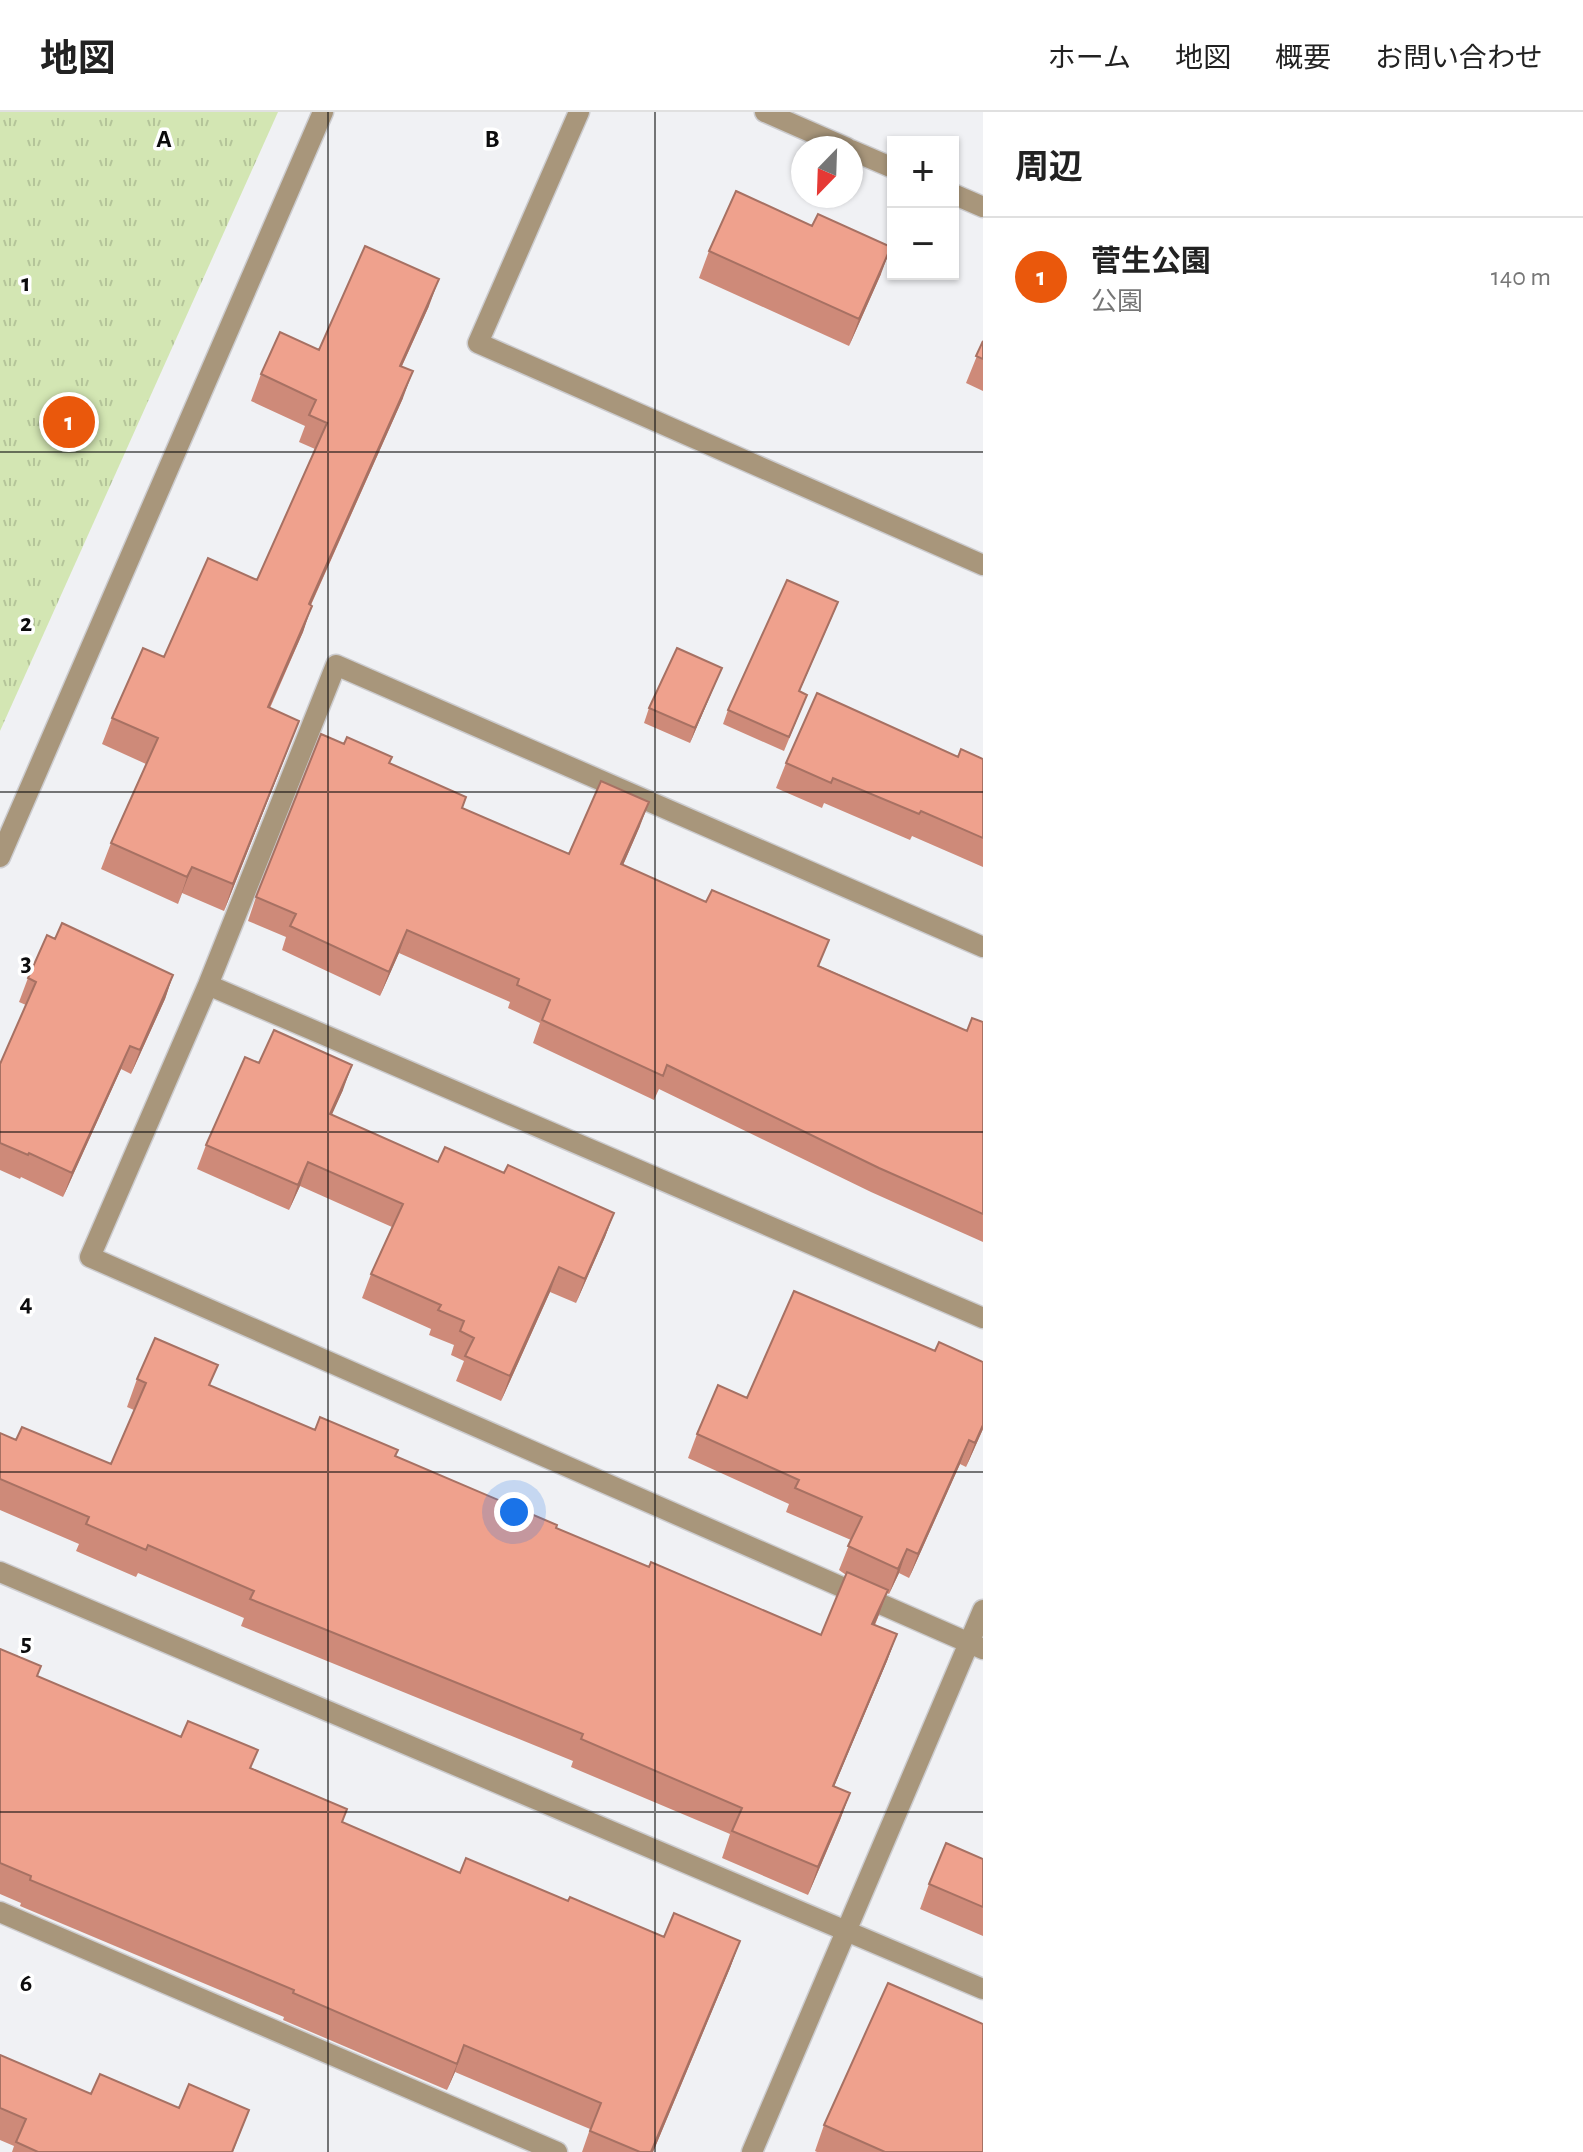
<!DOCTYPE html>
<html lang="ja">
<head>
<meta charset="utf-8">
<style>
  :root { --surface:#fff; --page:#f6f6f6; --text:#222; --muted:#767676; --line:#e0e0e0; --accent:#ea580c }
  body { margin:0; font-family:"Alegreya Sans","Noto Sans JP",sans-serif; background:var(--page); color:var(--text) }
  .controls { position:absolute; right:24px; top:24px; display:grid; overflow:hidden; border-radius:0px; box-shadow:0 2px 6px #0004 }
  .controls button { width:72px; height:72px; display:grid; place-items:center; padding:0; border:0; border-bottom:2px solid var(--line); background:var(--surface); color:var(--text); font:40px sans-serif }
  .compass { position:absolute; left:791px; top:24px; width:72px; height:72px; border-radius:50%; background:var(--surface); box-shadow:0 2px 6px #0004; rotate:203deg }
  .you { position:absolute; left:514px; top:1400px; width:28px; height:28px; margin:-20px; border:6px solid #fff; border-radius:50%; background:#1a73e8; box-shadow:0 0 0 12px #1a73e833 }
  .badge { display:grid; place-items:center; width:52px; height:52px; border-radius:50%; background:var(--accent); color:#fff; font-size:26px; font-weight:700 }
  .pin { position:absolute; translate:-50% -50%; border:4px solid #fff; box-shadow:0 2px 8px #0006 }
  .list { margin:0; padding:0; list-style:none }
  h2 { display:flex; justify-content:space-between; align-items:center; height:104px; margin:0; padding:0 32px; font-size:34px }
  h2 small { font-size:26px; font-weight:400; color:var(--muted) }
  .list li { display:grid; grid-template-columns:52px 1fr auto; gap:24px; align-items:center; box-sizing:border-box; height:120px; padding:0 32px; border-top:2px solid var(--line) }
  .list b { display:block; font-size:30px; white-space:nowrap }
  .list p { margin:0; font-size:26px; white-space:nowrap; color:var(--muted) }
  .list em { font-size:26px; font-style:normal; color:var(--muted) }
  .map { position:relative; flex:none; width:983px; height:2040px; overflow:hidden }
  header { display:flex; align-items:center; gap:48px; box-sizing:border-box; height:112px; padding:0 40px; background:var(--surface); border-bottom:2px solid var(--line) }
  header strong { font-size:38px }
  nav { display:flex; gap:44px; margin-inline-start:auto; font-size:28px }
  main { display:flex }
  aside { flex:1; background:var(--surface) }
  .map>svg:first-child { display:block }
  .park { fill:url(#park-tufts) }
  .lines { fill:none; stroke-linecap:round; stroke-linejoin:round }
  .minor-casing { stroke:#cccccf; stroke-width:23 }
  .minor { stroke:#a8967b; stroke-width:20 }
  .wall { fill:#ce8a79 }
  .shaded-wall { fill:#a77163 }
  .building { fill:#efa18d; stroke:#a77163; stroke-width:2 }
  .grid { fill:none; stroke:#0c0c0d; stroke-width:2; stroke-opacity:0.55 }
  .grid-label { font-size:26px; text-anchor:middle; font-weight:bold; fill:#0c0c0d; stroke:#fff; stroke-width:7; stroke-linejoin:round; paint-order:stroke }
</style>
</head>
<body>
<header>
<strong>地図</strong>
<nav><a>ホーム</a><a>地図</a><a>概要</a><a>お問い合わせ</a></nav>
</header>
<main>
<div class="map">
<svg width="983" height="2040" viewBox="0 0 983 2040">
  <defs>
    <pattern id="park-tufts" width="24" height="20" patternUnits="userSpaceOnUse" patternTransform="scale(2)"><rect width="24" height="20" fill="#d3e6b3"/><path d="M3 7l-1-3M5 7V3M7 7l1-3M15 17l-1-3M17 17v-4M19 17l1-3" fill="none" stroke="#b4c499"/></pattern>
  </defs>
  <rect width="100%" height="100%" fill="#f0f1f4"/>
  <path class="park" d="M0 0H278L0 619Z"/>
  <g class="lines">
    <g class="minor-casing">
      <path id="minor" d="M579 0 478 231 983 453
        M765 0 847 36
        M851 38 893 56
        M953 82 983 95
        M0 745 323 0
        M983 835 336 553 208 873 90 1145 983 1537
        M208 873 983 1206
        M0 1460 983 1877
        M0 1800 557 2040
        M752 2040 983 1498"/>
    </g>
    <use href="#minor" class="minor"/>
  </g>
  <path class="wall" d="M812 114 881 162 849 234 699 166 709 139Z
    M429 194 402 254 403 286 311 493 303 520 270 596 289 635 224 799 182 781 178 792 101 757 111 731 146 652 102 632 112 606 164 545 257 468 315 337 299 330 305 314 251 289 261 262 319 238Z
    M983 229V279L966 271Z
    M838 490 799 580 801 598 784 639 723 612 728 598Z
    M722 556 690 631 644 611 649 596Z
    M344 632 390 651 466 685 462 696 569 742 640 714 623 753 820 854 967 919 983 910V1130L871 1080 659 977 654 988 533 931 540 911 508 896 510 890 399 841 380 884 282 838 286 825 248 809 256 785Z
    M958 645 983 647V755L912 724 910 728 824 691 822 696 776 676 786 651Z
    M55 827 173 863 165 887 131 962 121 957 63 1085 21 1065 20 1067 0 1058V952L26 893 19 890 28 866Z
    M259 951 343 978 331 1003 438 1050 504 1061 614 1101 605 1125 576 1191 550 1180 501 1289 456 1269 464 1249 451 1243 454 1233 429 1223 431 1217 362 1186 371 1162 392 1115 300 1074 289 1098 197 1057 206 1033Z
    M137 1267 210 1273 315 1318 396 1345 556 1416 649 1455 821 1523 846 1463 839 1458 851 1428 786 1400 789 1392 688 1346 697 1322 747 1286 983 1317 966 1355 960 1352 909 1466 899 1461 889 1482 887 1481 875 1513 897 1522 887 1549 834 1674 850 1681 840 1708 808 1783 722 1746 730 1722 571 1655 573 1649 241 1514 244 1506 138 1461 136 1465 76 1439 79 1432 0 1398V1321L16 1328 111 1352 134 1298 127 1295Z
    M0 1537 37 1564 347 1697 342 1711 460 1761 568 1789 664 1825 740 1829 730 1856 653 2040H582L590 2017 455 1960 447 1978 283 1908 284 1905 20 1794 21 1791 0 1782Z
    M983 1747V1824L920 1797 929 1772Z
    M0 1943 91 1982 179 1996 249 1998 233 2040H12L14 2034 0 2028Z
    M824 2013 983 2040H817L815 2039Z"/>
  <path class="shaded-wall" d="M891 135 881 162 849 234 859 207Z
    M439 167 429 194 390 280 400 254Z
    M413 259 403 286 299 519 309 492Z
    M838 490 832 505 793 594 799 579Z
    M312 494 303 520 258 621 268 595Z
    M722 556 716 570 690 631 695 616Z
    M299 609 289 635 224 799 233 772Z
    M649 690 640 714 613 776 621 752Z
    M192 755 182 781 178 792 187 765Z
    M407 818 399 841 380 884 389 860Z
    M173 863 165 887 131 962 140 938Z
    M130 934 121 957 63 1085 72 1061Z
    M352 953 343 978 321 1027 330 1002Z
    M308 1050 300 1074 289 1098 298 1073Z
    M614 1101 605 1125 576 1191 585 1167Z
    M559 1155 550 1180 501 1289 510 1264Z
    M983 1313V1317L966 1355 975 1331Z
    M969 1328 960 1352 909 1466 918 1442Z
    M907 1437 899 1461 889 1482 898 1457Z
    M888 1478 878 1505 862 1539 872 1512Z
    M897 1522 887 1549 823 1701 833 1674Z
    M850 1681 840 1708 808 1783 818 1755Z
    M740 1829 730 1856 653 2040H651Z
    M464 1933 455 1960 447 1978 457 1952Z"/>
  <path class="building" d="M736 79 812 114 818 102 891 135 859 207 709 139Z
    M365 134 439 167 400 254 413 259 309 492 312 494 268 595 299 609 233 772 192 755 187 765 111 731 158 626 112 606 143 536 164 545 208 446 257 468 327 311 309 303 316 288 261 262 280 220 319 238Z
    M983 229V247L976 244Z
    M787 468 838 490 799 579 807 583 789 625 728 598Z
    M677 536 722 556 695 616 649 596Z
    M817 581 958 645 961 637 983 647V726L921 699 919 702 833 666 831 671 786 651Z
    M321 622 344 632 347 625 392 645 389 651 466 685 462 696 569 742 601 669 649 690 621 752 706 790 712 778 829 828 818 854 967 919 972 906 983 910V1102L879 1056 667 953 663 964 542 908 550 888 517 873 519 867 407 818 389 860 290 814 296 802 256 785Z
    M62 811 173 863 140 938 130 934 72 1061 29 1041 28 1043 0 1031V952L36 870 28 866 47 823 55 827Z
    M274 918 352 953 330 1002 438 1050 445 1035 504 1061 508 1053 614 1101 585 1167 559 1155 510 1264 465 1244 474 1226 460 1219 464 1209 438 1198 441 1193 371 1162 403 1092 308 1050 298 1073 206 1033 245 945 259 951Z
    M794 1179 935 1239 939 1230 983 1250V1313L975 1331 969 1328 918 1442 907 1437 898 1457 848 1434 862 1405 795 1376 799 1368 697 1322 718 1273 747 1286Z
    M155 1226 218 1253 209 1273 315 1318 320 1305 398 1338 395 1344 557 1413 556 1416 649 1455 651 1450 821 1523 847 1460 888 1478 872 1512 897 1522 833 1674 850 1681 818 1755 732 1719 742 1696 581 1627 583 1622 250 1487 254 1479 148 1433 146 1438 86 1412 89 1405 0 1367V1321L16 1328 22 1315 111 1352 146 1271 137 1267Z
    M0 1537 41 1554 37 1564 181 1625 188 1609 258 1638 250 1656 347 1697 342 1710 460 1761 466 1746 568 1789 570 1785 664 1825 674 1801 740 1829 651 2040H640L590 2019 601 1991 464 1933 457 1952 293 1881 294 1878 30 1768 31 1764 0 1751Z
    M946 1731 983 1747V1795L929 1772Z
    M888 1871 983 1912V2040H885L824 2013Z
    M0 1943 91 1982 100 1962 179 1996 189 1972 249 1998 232 2040H38L16 2030 26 2007 0 1996Z"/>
  <path class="grid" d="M328 0V2040M655 0V2040M0 340H983M0 680H983M0 1020H983M0 1360H983M0 1700H983"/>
  <g class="grid-label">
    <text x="164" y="35">A</text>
    <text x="492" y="35">B</text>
    <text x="26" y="179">1</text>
    <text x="26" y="519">2</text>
    <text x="26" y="859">3</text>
    <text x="26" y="1199">4</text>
    <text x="26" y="1539">5</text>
    <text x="26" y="1879">6</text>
  </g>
</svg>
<div class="controls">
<button>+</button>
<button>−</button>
</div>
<svg class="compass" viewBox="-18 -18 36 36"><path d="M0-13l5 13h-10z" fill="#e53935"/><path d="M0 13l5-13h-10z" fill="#767676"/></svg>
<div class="you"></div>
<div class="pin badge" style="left:69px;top:310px">1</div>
</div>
<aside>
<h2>周辺<small></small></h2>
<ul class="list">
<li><span class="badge">1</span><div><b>菅生公園</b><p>公園</p></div><em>140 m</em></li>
</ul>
</aside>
</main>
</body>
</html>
